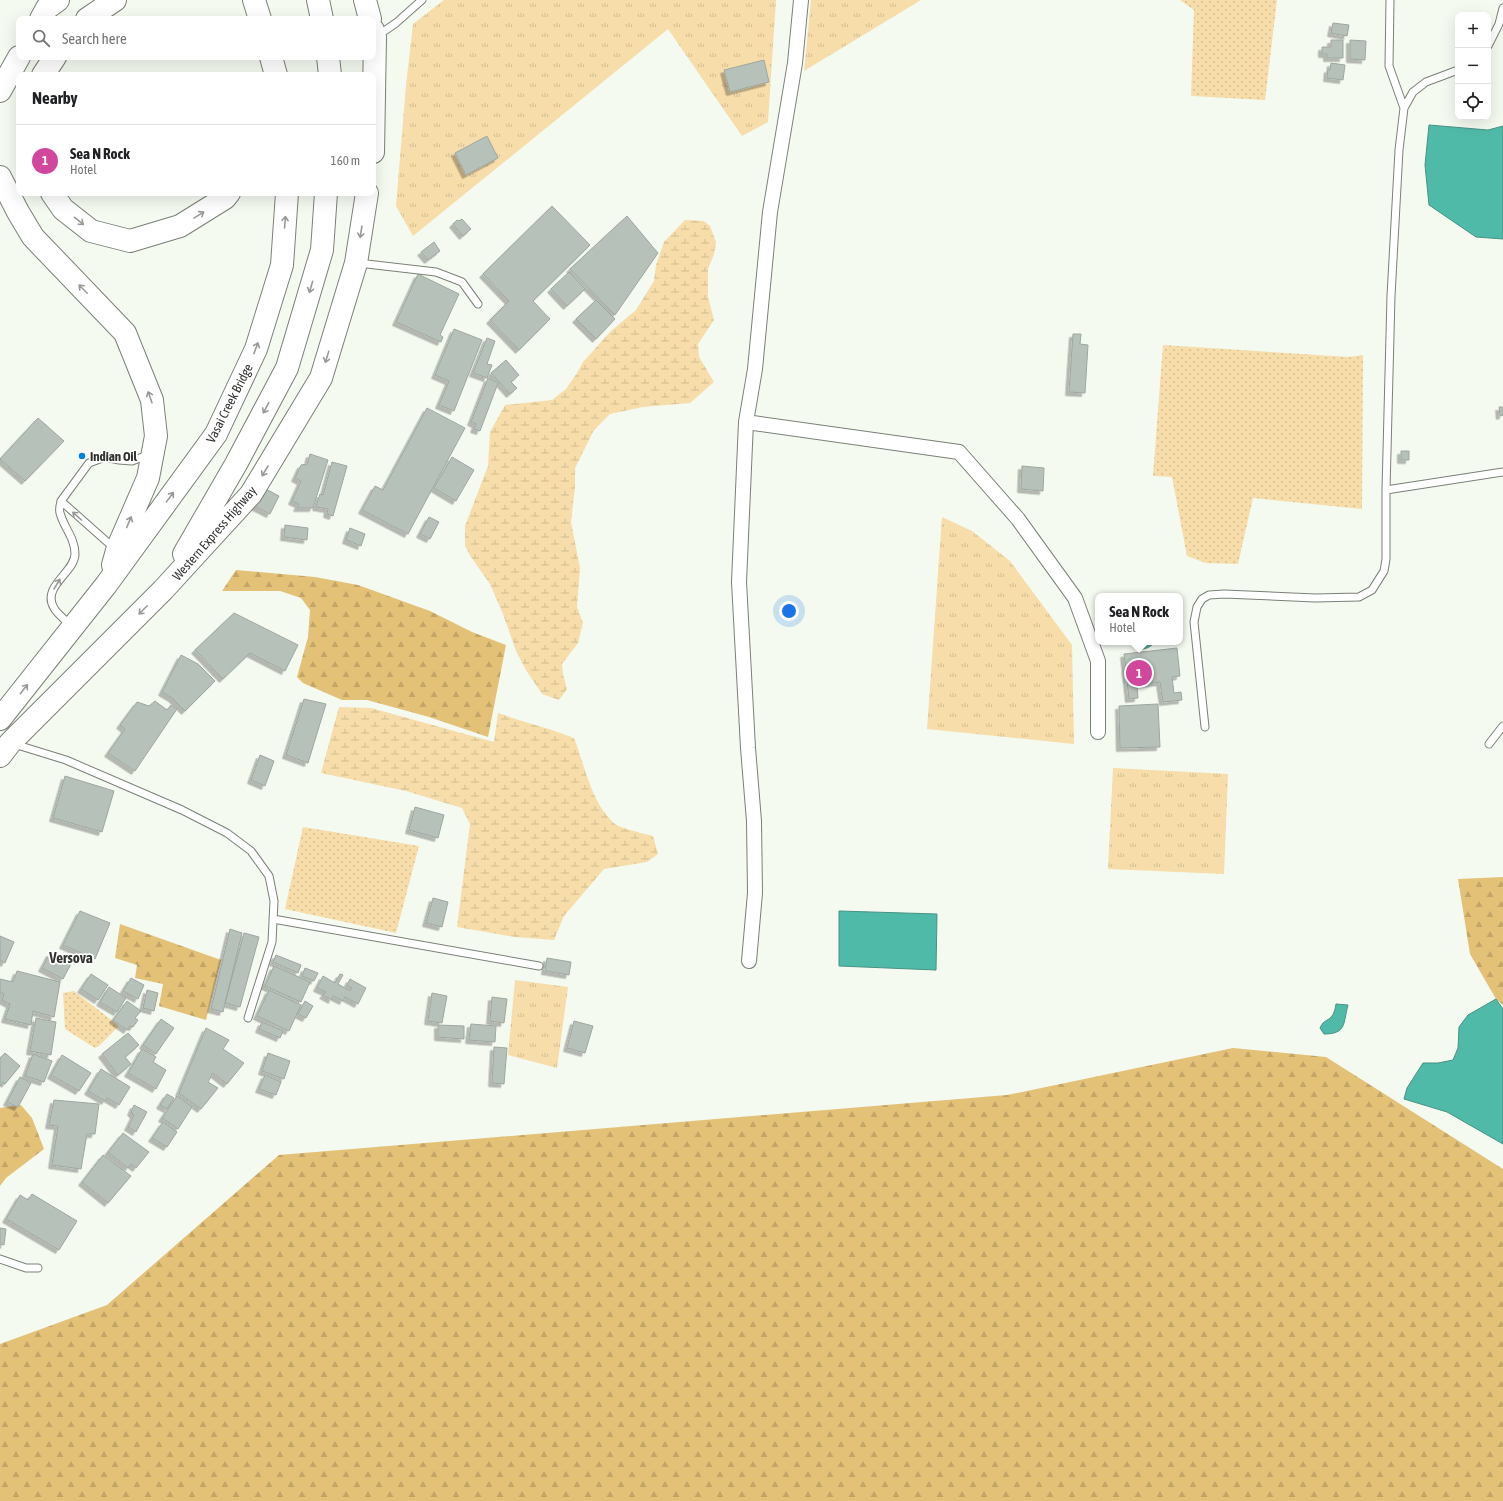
<!DOCTYPE html>
<html lang="en">
<head>
<meta charset="utf-8">
<style>
  :root { --surface:#fff; --page:#f6f6f6; --text:#202124; --muted:#757577; --line:#e0e0e0; --accent:#d93025 }
  body { margin:0; font-family:"Asap Condensed",sans-serif; background:var(--page); color:var(--text) }
  .controls { position:absolute; right:12px; top:12px; display:grid; overflow:hidden; border-radius:8px; box-shadow:0 4px 16px #0002 }
  .controls button { width:36px; height:36px; display:grid; place-items:center; padding:0; border:0; border-bottom:1px solid var(--line); background:var(--surface); color:var(--text); font:20px sans-serif }
  .you { position:absolute; left:789px; top:611px; width:14px; height:14px; margin:-10px; border:3px solid #fff; border-radius:50%; background:#1a73e8; box-shadow:0 0 0 6px #1a73e833 }
  .badge { display:grid; place-items:center; width:26px; height:26px; border-radius:50%; background:var(--accent); color:#fff; font-size:13px; font-weight:700 }
  .pin { position:absolute; translate:-50% -50%; border:2px solid #fff; box-shadow:0 1px 4px #0006 }
  .popup { position:absolute; left:1095px; top:593px; width:88px; height:52px; box-sizing:border-box; display:grid; place-content:center; border-radius:8px; background:var(--surface); filter:drop-shadow(0 1px 3px #0005); font-size:13px; white-space:nowrap; color:var(--muted) }
  .popup b { font-size:15px; color:var(--text) }
  .popup::after { content:''; position:absolute; left:50%; top:100%; margin-left:-8px; border:8px solid transparent; border-top-color:var(--surface) }
  .list { margin:0; padding:0; list-style:none }
  h2 { display:flex; justify-content:space-between; align-items:center; height:52px; margin:0; padding:0 16px; font-size:17px }
  h2 small { font-size:13px; font-weight:400; color:var(--muted) }
  .list li { display:grid; grid-template-columns:26px 1fr auto; gap:12px; align-items:center; box-sizing:border-box; height:72px; padding:0 16px; border-top:1px solid var(--line) }
  .list b { display:block; font-size:15px; white-space:nowrap }
  .list p { margin:0; font-size:13px; white-space:nowrap; color:var(--muted) }
  .list em { font-size:13px; font-style:normal; color:var(--muted) }
  .icon { flex:none; width:22px; height:22px; fill:none; stroke:currentColor; stroke-width:2; stroke-linecap:round; stroke-linejoin:round }
  .map { position:relative; flex:none; width:1503px; height:1501px; overflow:hidden }
  .search { position:absolute; background:var(--surface); box-shadow:0 4px 16px #0002; left:16px; top:16px; width:360px; height:44px; display:flex; align-items:center; gap:10px; box-sizing:border-box; padding:0 14px; border-radius:8px; color:var(--muted); font-size:15px }
  .panel { position:absolute; background:var(--surface); box-shadow:0 4px 16px #0002; left:16px; top:72px; width:360px; height:124px; border-radius:8px }
  .map>svg:first-child { display:block }
  .grass { fill:url(#grass-dots) }
  .forest { fill:url(#forest-firs) }
  .wetland { fill:url(#wetland-marsh) }
  .park { fill:url(#park-tufts) }
  .water { fill:#50baa8; stroke:#479284 }
  .building { fill:#b6c1ba; stroke:#9da7a0; filter:url(#shadow) }
  .lines { fill:none; stroke-linecap:round; stroke-linejoin:round }
  .lane-casing { stroke:#7a8077; stroke-width:9 }
  .street-casing { stroke:#7a8077; stroke-width:16 }
  .highway-casing { stroke:#7a8077; stroke-width:24 }
  .lane { stroke:#fff; stroke-width:7 }
  .street { stroke:#fff; stroke-width:14 }
  .highway { stroke:#fff; stroke-width:22 }
  .oneway { stroke:#989a98 }
  .poi-dot { fill:#0081e6; stroke:#fff; stroke-width:1.5 }
  .labels { text-anchor:middle; stroke-width:3.5; stroke-linejoin:round; paint-order:stroke }
  .street-label { font-size:13px; fill:#323430; stroke:#fff }
  .poi-label { font-size:13px; font-weight:bold; fill:#323430; stroke:#fff; text-anchor:start }
  .quarter-label { font-size:15px; font-weight:bold; fill:#323430; stroke:#fff }
</style>
</head>
<body>
<div class="map">
<svg width="1503" height="1501" viewBox="0 0 1503 1501">
  <defs>
    <pattern id="grass-dots" width="8" height="8" patternUnits="userSpaceOnUse"><rect width="8" height="8" fill="#f6dda9"/><path d="M2 2h.1M6 6h.1" fill="none" stroke="#d3be92" stroke-width="1.8" stroke-linecap="round"/></pattern>
    <pattern id="forest-firs" width="22" height="20" patternUnits="userSpaceOnUse"><rect width="22" height="20" fill="#e3c177"/><path d="M5 1l3.5 6h-7zM16 11l3.5 6h-7z" fill="#c3a667"/></pattern>
    <pattern id="wetland-marsh" width="20" height="14" patternUnits="userSpaceOnUse"><rect width="20" height="14" fill="#f6dda9"/><path d="M1 5h8M5 5V1M11 12h8M15 12V8" fill="none" stroke="#d3be92"/></pattern>
    <pattern id="park-tufts" width="24" height="20" patternUnits="userSpaceOnUse"><rect width="24" height="20" fill="#f6dda9"/><path d="M3 7l-1-3M5 7V3M7 7l1-3M15 17l-1-3M17 17v-4M19 17l1-3" fill="none" stroke="#d3be92"/></pattern>
    <filter id="shadow"><feDropShadow dx="-3.5" dy="3.5" stdDeviation="0" flood-color="#0004"/></filter>
  </defs>
  <rect width="100%" height="100%" fill="#f4faf0"/>
  <path class="grass" d="M1180 0H1277L1265 100 1191 96 1194 10Z
    M1163 345 1349 357 1363 355 1362 509 1253 498 1238 564 1206 563 1187 556 1172 477 1153 476Z
    M303 827 419 846 396 933 285 909Z
    M74 991 119 1026 99 1046 95 1048 65 1029 63 993Z"/>
  <path class="forest" d="M236 570 315 577 358 585 430 611 472 632 506 645 488 737 429 717 367 700H342L303 683 297 677 308 637 310 610 301 598 280 591H222Z
    M1503 877V1005L1496 999 1470 954 1458 879Z
    M120 924 221 960 206 1020 159 1006 163 984 135 978 137 965 115 958Z
    M1233 1048 1326 1057 1503 1169V1501H0V1344L107 1305 279 1155 1007 1095Z
    M21 1105 32 1118 44 1149 6 1178 0 1186V1108Z"/>
  <path class="wetland" d="M685 220 704 221 710 226 716 242 714 254 708 269V297L714 320 698 344 699 357 714 382 690 403 643 407 610 414 594 430 575 468V487L571 522 580 568 577 607 583 623 578 643 562 664 563 674 567 689 559 700 542 694 526 670 516 651 503 614 490 584 471 557 465 546V526L488 466 490 432 505 405 552 400 566 389 577 373 583 362 611 331 636 310 654 281 656 265 664 242Z
    M339 707 371 708 494 742 498 713C523 722 549 728 574 738 585 766 591 803 615 824 620 828 645 834 653 836L658 854 647 862 604 869 564 916 554 940 515 937 457 927 470 824 462 808 406 791 321 773Z"/>
  <path class="park" d="M444 0H776L768 122 742 136 668 29 413 236 396 206 406 85 413 24Z
    M811 0H921L804 71Z
    M942 517 972 531 1010 561 1072 645 1074 744 927 729Z
    M1113 768 1228 774 1224 874 1108 869Z
    M515 980 568 987 557 1068 508 1055Z"/>
  <path class="water" d="M1429 125 1488 130 1503 126V239L1476 237 1429 205 1425 165Z
    M1130 642H1155C1148 650 1136 653 1130 642Z
    M839 911 937 914 936 970 839 966Z
    M1496 999 1503 1009V1144L1447 1112 1404 1099 1407 1088 1423 1063H1438L1453 1060 1458 1048 1459 1027 1468 1015Z
    M1336 1004 1348 1005C1343 1023 1347 1034 1324 1034L1320 1028C1325 1016 1333 1024 1336 1004Z"/>
  <path class="building" d="M1333 23 1349 25 1347 36 1331 33Z
    M1331 40H1343V58H1327V54H1322V47H1331Z
    M1350 40 1366 41 1365 60 1350 59Z
    M764 60 769 82 730 92 724 70Z
    M1331 63 1345 65 1343 80 1327 78 1328 69 1330 70Z
    M487 136 498 158 466 175 455 153Z
    M552 206 590 245 533 301 550 319 519 350 490 320 509 301 483 274Z
    M627 216 658 253 615 315 570 269Z
    M462 219 471 229 463 236 453 224 457 220 459 221Z
    M434 242 440 251 428 260 421 252Z
    M569 272 585 289 567 306 551 289Z
    M418 274 459 294 440 335 443 337 441 342 396 322Z
    M596 300 615 319 596 339 576 319Z
    M454 329 482 340 454 411 439 405 449 381 435 375Z
    M1073 334H1081L1080 344 1088 345 1085 393 1069 392Z
    M487 338 495 341 487 364 492 365 487 378 473 373Z
    M506 360 519 375 511 382 517 388 510 394 491 373Z
    M488 378 498 383 480 431 474 429 476 424 471 422Z
    M1499 407H1503V415L1500 416Z
    M427 408 465 428 408 534 362 510 375 486 383 490Z
    M38 418 64 441 25 481 0 459Z
    M1401 451H1409V460H1401Z
    M310 454 328 460 313 508H297L299 504 292 501 301 481 295 478 301 465 307 464Z
    M452 457 474 470 456 501 434 488Z
    M332 462 347 466 333 516 327 514 328 509 316 507 320 494 323 495Z
    M1022 466 1044 468 1043 491 1021 489Z
    M264 488 279 496 270 514 254 506Z
    M429 517 439 522 430 539 420 534Z
    M285 525 308 528 307 540 284 537Z
    M350 528 365 534 361 546 346 540Z
    M234 613 298 645 285 671 250 653 223 679 195 650Z
    M1177 648 1180 676 1172 677 1174 693 1181 692 1182 700 1163 702 1160 682 1137 685 1138 698 1129 699 1124 654Z
    M181 655 198 664 215 681 185 711 172 698 162 692Z
    M304 699 326 704 308 763 286 755Z
    M155 701 167 710 171 705 177 709 135 771 108 753 125 729 120 725 137 702 149 706Z
    M1158 704 1160 747 1120 748 1119 706Z
    M260 755 274 761 265 786 251 780Z
    M65 776 114 791 102 832 53 818Z
    M415 807 444 815 438 838 409 830Z
    M433 898 448 902 442 927 426 923Z
    M80 911 110 923 95 959 63 945Z
    M230 929 242 933 223 1012 211 1009Z
    M244 933 259 937 240 1007 225 1003Z
    M0 936 14 942 5 963 0 960Z
    M50 953 71 964 63 979 42 968Z
    M276 955 301 965 298 973 273 962Z
    M547 958 571 962 569 975 545 971Z
    M274 966 310 982 301 1002 265 986Z
    M305 968 318 973 314 981 302 976Z
    M17 971 60 982 54 1017 33 1011 31 1025 5 1019 10 1004 2 1000 4 994 0 992V979L13 982Z
    M91 974 108 985 98 1000 81 989Z
    M340 974 343 975 338 984 350 991 352 988 347 985 350 979 366 988 358 1004 345 997 343 1001 333 996 332 1000 323 995 326 992 317 988 323 976 335 983Z
    M131 978 144 985 138 999 123 991Z
    M109 987 126 998 117 1012 100 1002Z
    M147 990 158 993 154 1011 143 1008Z
    M269 990 301 1005 289 1031 257 1016Z
    M432 993 447 996 442 1023 428 1021Z
    M492 997 507 999 504 1023 490 1021Z
    M127 1001 141 1011 135 1018 138 1020 133 1027 130 1026 127 1030 113 1020Z
    M305 1001 313 1006 306 1018 298 1014Z
    M36 1018 56 1022 51 1055 30 1051Z
    M161 1019 174 1028 156 1054 143 1045Z
    M574 1021 593 1026 585 1053 567 1048Z
    M262 1022 283 1031 280 1038 259 1029Z
    M471 1024 496 1026 495 1042 469 1040Z
    M438 1025 464 1026V1039L438 1037Z
    M206 1028 229 1040 223 1049 244 1063 227 1084 213 1073 208 1082 218 1088 201 1109 179 1093Z
    M128 1033 139 1045 125 1057 131 1064 118 1075 102 1054Z
    M494 1047 507 1048 504 1084 492 1083Z
    M142 1049 156 1057 153 1062 166 1070 156 1089 128 1073Z
    M5 1053 20 1066 5 1084 3 1082 0 1086V1058Z
    M268 1053 290 1061 284 1079 262 1071Z
    M33 1054 52 1061 44 1082 25 1076Z
    M62 1055 91 1073 79 1091 51 1075Z
    M101 1069 130 1087 119 1105 107 1098 105 1101 88 1091Z
    M265 1075 281 1082 276 1095 259 1089Z
    M20 1077 31 1083 18 1107 7 1102Z
    M167 1094 174 1098 167 1109 160 1105Z
    M177 1096 192 1107 178 1129 162 1118Z
    M54 1100 99 1104 95 1134H87L81 1169 52 1165 58 1126 49 1125Z
    M134 1105 147 1112 136 1132 128 1127 134 1115 131 1112Z
    M163 1122 177 1132 167 1147 152 1138Z
    M123 1133 149 1152 136 1168 131 1164 128 1168 108 1152Z
    M103 1155 131 1176 108 1203 82 1182Z
    M32 1194 77 1221 59 1250 6 1219 20 1195 28 1200Z
    M0 1228 6 1229 4 1245 0 1244Z"/>
  <g class="lines">
    <g class="lane-casing">
      <path id="lane" d="M1390 0 1389 66 1404 108
        M377 36 396 23 422 0
        M1488 46 1499 24 1503 8
        M358 263 436 272 462 282 478 304
        M1386 490 1503 472
        M61 501C60 505 59 510 60 513 64 528 75 538 75 554 75 572 41 587 54 608 57 614 66 620 71 626
        M114 548 61 501 89 463 105 457 119 460 132 461 148 455
        M1205 727 1194 622 1197 607 1202 599 1209 595 1224 594 1315 598 1359 597 1372 590 1384 571 1386 559V490L1391 296 1399 150 1404 108 1413 92 1426 82 1458 70
        M14 744 66 760 182 810 227 833 251 851 269 876 274 901 272 942 248 1018
        M1489 744 1503 726
        M273 919 539 966
        M0 1259 26 1268H38"/>
    </g>
    <g class="street-casing">
      <path id="street" d="M746 422 959 452 1018 519 1075 598 1098 661V732
        M749 961 755 893 754 821 748 748 739 582 746 422 755 369 770 212 795 63 801 0"/>
    </g>
    <g class="highway-casing">
      <path id="highway" d="M254 0 260 19
        M318 0 322 19
        M365 0 370 19
        M41 19 47 8 58 0
        M87 19 115 0
        M373 30 375 37 373 152
        M271 57 276 75
        M328 57 330 75
        M43 75 55 57
        M0 91 19 57
        M0 177 18 212 33 237 125 333 152 400 156 436 148 478 118 547 113 565
        M52 193 63 209 91 231 130 241 180 226 225 198 229 193
        M184 554 236 464 287 368 322 250 326 193
        M0 719 106 585 216 434 256 349 282 265 287 193
        M0 756 10 743 163 590 251 494 321 378 356 263 367 193"/>
    </g>
    <use href="#lane" class="lane"/>
    <use href="#street" class="street"/>
    <use href="#highway" class="highway"/>
  </g>
  <defs><path id="oneway-shaft" d="M-6 0H5M1.5-3L5.5 0L1.5 3" fill="none" stroke-width="1.6" stroke-linecap="round" stroke-linejoin="round"/></defs>
  <g class="oneway">
    <use href="#oneway-shaft" transform="translate(199 215) rotate(-32)"/>
    <use href="#oneway-shaft" transform="translate(79 221) rotate(39)"/>
    <use href="#oneway-shaft" transform="translate(285 222) rotate(-86)"/>
    <use href="#oneway-shaft" transform="translate(361 232) rotate(99)"/>
    <use href="#oneway-shaft" transform="translate(311 287) rotate(106)"/>
    <use href="#oneway-shaft" transform="translate(83 289) rotate(-135)"/>
    <use href="#oneway-shaft" transform="translate(256 348) rotate(-69)"/>
    <use href="#oneway-shaft" transform="translate(327 357) rotate(107)"/>
    <use href="#oneway-shaft" transform="translate(150 397) rotate(-109)"/>
    <use href="#oneway-shaft" transform="translate(266 408) rotate(118)"/>
    <use href="#oneway-shaft" transform="translate(265 471) rotate(121)"/>
    <use href="#oneway-shaft" transform="translate(170 497) rotate(-54)"/>
    <use href="#oneway-shaft" transform="translate(77 516) rotate(-138)"/>
    <use href="#oneway-shaft" transform="translate(129 522) rotate(-67)"/>
    <use href="#oneway-shaft" transform="translate(57 584) rotate(-59)"/>
    <use href="#oneway-shaft" transform="translate(143 610) rotate(135)"/>
    <use href="#oneway-shaft" transform="translate(24 689) rotate(-52)"/>
  </g>
  <circle class="poi-dot" cx="82" cy="456" r="4"/>
  <g class="labels">
    <g class="street-label">
      <text transform="translate(229 403) rotate(-63)" y="5">Vasai Creek Bridge</text>
      <text transform="translate(214 533) rotate(-49)" y="5">Western Express Highway</text>
    </g>
    <g class="poi-label">
      <text x="90" y="461">Indian Oil</text>
    </g>
    <g class="quarter-label">
      <text x="71" y="963">Versova</text>
    </g>
  </g>
</svg>
<div class="controls">
<button>+</button>
<button>−</button>
<button><svg class="icon" aria-label="locate" viewBox="0 0 24 24"><circle cx="12" cy="12" r="6"/><path d="M12 2v4M12 18v4M2 12h4M18 12h4"/></svg></button>
</div>
<div class="you"></div>
<div class="pin badge" style="left:1139px;top:673px;background:#d1479c">1</div>
<div class="popup"><b>Sea N Rock</b>Hotel</div>
<div class="search"><svg class="icon" aria-label="search" viewBox="0 0 24 24"><circle cx="10" cy="10" r="6"/><path d="M15 15l6 6"/></svg>Search here</div>
<section class="panel">
<h2>Nearby<small></small></h2>
<ul class="list">
<li><span class="badge" style="background:#d1479c">1</span><div><b>Sea N Rock</b><p>Hotel</p></div><em>160 m</em></li>
</ul>
</section>
</div>
</body>
</html>
